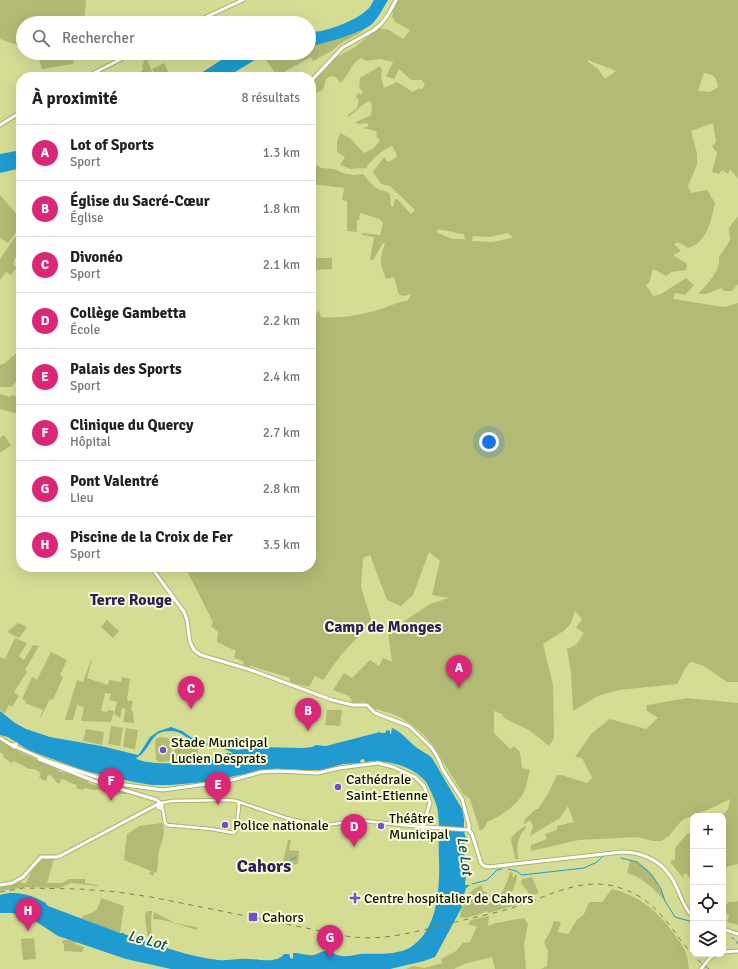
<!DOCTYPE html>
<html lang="fr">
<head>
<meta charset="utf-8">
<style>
  :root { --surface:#fff; --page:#f6f6f6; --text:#202124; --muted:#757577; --line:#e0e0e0; --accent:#db2777 }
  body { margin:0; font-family:Signika,sans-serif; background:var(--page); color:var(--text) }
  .controls { position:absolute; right:12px; bottom:12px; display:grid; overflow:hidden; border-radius:8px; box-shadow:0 4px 16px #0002 }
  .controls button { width:36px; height:36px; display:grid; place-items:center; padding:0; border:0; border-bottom:1px solid var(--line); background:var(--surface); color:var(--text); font:20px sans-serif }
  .you { position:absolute; left:489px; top:442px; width:14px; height:14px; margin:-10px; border:3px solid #fff; border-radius:50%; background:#1a73e8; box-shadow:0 0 0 6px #1a73e833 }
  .badge { display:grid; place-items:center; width:26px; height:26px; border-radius:50%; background:var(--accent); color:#fff; font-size:13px; font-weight:700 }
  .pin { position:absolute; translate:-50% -33px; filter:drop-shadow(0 1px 2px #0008) }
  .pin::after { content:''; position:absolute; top:21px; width:14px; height:12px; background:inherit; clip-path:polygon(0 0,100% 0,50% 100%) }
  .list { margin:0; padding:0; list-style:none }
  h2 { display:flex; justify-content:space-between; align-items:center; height:52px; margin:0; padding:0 16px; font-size:17px }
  h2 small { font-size:13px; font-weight:400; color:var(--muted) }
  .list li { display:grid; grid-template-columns:26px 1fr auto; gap:12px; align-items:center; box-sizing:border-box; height:56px; padding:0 16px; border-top:1px solid var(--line) }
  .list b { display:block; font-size:15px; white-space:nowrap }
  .list p { margin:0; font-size:13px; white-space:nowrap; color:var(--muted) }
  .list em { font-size:13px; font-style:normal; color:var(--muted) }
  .icon { flex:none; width:22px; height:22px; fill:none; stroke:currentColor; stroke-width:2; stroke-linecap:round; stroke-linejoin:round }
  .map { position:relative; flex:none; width:738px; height:969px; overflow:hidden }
  .search { position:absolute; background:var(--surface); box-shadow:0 4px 16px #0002; left:16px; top:16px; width:300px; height:44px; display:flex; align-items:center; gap:10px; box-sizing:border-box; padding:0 14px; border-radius:22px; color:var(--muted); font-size:15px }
  .panel { position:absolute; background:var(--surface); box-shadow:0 4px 16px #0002; left:16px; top:72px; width:300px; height:500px; border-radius:16px }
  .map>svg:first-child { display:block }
  .green { fill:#b3ba75; fill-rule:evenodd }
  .water { fill:#1f9bd1; fill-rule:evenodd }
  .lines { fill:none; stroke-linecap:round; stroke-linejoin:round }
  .stream { stroke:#1f9bd1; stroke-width:1 }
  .secondary-casing { stroke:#abb26c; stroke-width:4.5 }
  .primary-casing { stroke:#abb26c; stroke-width:5 }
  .secondary { stroke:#fff; stroke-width:2.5 }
  .primary { stroke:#fff; stroke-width:3 }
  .rail { stroke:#7c8152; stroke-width:1; stroke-dasharray:5 5; stroke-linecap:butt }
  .poi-dot { fill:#7550c9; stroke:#f6fbd7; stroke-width:1.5 }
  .labels { text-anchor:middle; stroke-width:4; stroke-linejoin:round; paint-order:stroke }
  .poi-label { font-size:14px; fill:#101100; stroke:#f6fbd7; text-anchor:start }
  .water-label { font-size:15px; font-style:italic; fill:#18475e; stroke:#f6fbd7 }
  .quarter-label { font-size:16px; font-weight:bold; fill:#2f1d57; stroke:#f6fbd7 }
  .district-label { font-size:18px; font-weight:bold; fill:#2f1d57; stroke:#f6fbd7 }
</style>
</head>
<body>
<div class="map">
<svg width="738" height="969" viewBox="0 0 738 969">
  <rect width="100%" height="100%" fill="#d5dd95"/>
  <path class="green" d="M0 0H86L84 23H23V47L0 39Z
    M397 0H738V179L730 169 728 174 722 170 719 174 712 172 717 153 712 146 716 142 713 123 691 131 697 153V165L688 186 691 193 707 190 715 203C711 220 708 242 688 248L678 242 674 244 681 251 673 255 687 264 686 270 672 272 666 276 653 269 649 283 646 285 653 296 661 294 686 278 694 285 685 295 675 293 673 299 724 307 738 303V682H727L704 666 691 662 686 667 677 684 619 690 598 696 573 711 571 673 567 649 576 645 584 633 576 628 582 619 575 611 571 623 565 630 543 644 553 685 554 738 549 746 529 730 504 718 502 714 494 711V733L510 749 514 746 520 752 522 768 530 770C528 777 527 785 524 792 516 807 501 816 487 822L485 827 480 831 470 799 463 794 433 745 421 732 402 718 390 713 372 708 369 704 365 702 353 703 349 696 333 690 344 673 352 678 370 660 379 666 383 658 392 662 388 632 430 604 449 598 432 595 440 561 429 552 413 595 401 606 387 600 370 555 363 558 361 587 372 622 341 655 323 680 315 676 309 687 290 682V678L252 666 249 667 244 666 243 661 234 658 236 651 217 642 218 632 211 626 213 622 187 571 182 567H311V311L315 314H317V312L319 311 321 317C340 319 359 315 378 310 388 307 397 302 407 301L410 297 411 294 404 296 399 295 394 277 386 279C380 263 379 260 385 244L383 243 373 260H370L374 237 362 235V233L380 235 383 223 380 219 360 213 359 220H357V232L347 231V201L342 200 344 188 311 184V161L321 168 334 169 343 173 353 175 363 174C367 179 372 186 378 189 382 191 386 190 390 194L391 206 393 207 395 199H397L411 214 415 210 390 186 381 184 373 172 384 157 388 162 397 157 396 153 392 146C386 147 368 162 367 168L351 169 340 165 345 157 337 152V141L340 133 350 138 364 153 374 148 380 140 376 136 377 133 376 131 363 128 369 126 367 123 360 124 354 123 371 115 372 106 370 101C362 103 356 112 348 117V115L357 108 359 100 356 97 358 93 360 94 363 93 359 87 360 78 380 66 382 70 381 78 384 88 397 82 413 92 419 88 421 90 425 85 422 80H411L399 69 394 79 386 76 393 62 380 59 366 61 361 58C349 65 350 75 340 83L336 77 330 76 326 79 323 90 313 94 311 97V83L335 58 355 47 379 28 389 30 403 39 410 30 395 22 392 16 394 13 391 12ZM588 60 616 71 605 79 598 69 588 62ZM704 73C714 74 717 78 718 87L710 92 698 91ZM436 230C446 229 455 234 464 234L465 239H452L438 233ZM507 233 511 235 512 238 492 242 472 241 473 236 490 237Z
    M370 25 360 33 341 43 330 52 313 61 311 57 277 76 264 57 274 53H309V46C330 42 351 35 370 25Z
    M37 53H76L73 64 42 69Z
    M147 59 154 77H143L141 72 143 69 142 65 144 64 143 61Z
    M164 63 171 77H156L152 69Z
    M0 195 21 219V226L8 243 0 238Z
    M738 216V284L732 291H724L721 288 706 294H698C707 285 721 270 719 257L730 240 729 228Z
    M15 237 21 242V255L15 258 13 265 17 267 11 275 6 272 0 280V259Z
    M311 258H332V269L313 270V268H311Z
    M21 349V379L20 378 11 387H0V365L5 363Z
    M19 391 21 392V417L15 413 0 409V394L10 397 12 395 17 397Z
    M4 435 11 445 0 453V438Z
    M107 620 119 631 113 638 101 627Z
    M18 623 27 627 19 638 7 632Z
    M15 638 27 643 19 656 24 660 33 645 39 646 25 670 27 672 14 692 19 696 12 707 9 705 4 714 0 709V657L5 659Z
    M51 652 67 660 60 675 63 677 53 700 50 699 41 717H40L43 710 25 703 26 701 22 699 32 677 37 680Z
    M91 660H92L87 678 108 685 109 680 121 682 122 677 130 679 127 700 133 701 131 711H133L134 723 123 722 126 709 122 708 120 718 114 714 117 702 109 700 111 694 105 693 101 711 107 712 108 710 114 711 111 722 81 721 84 707 77 705 73 720H65L77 680 83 682Z
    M687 698 738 703V864L723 868 722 816 728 809 730 799 714 807 682 820 669 836 661 841H653L637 837 579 840 531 851V845L547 839 545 834 557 830V826L574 822 568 806 560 818 530 836 533 826 530 820 523 825 525 819 536 809H538L548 794 557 775H561L587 783 592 778 582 758 575 757 592 733 610 719 646 729 658 718 646 710 647 705Z
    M327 710H342L340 726 325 725Z
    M111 726 123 728 120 746 108 744Z
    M126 728 138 730 135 749 123 747Z
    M86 729 104 732 102 745 83 741Z
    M160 737 168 738C172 743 173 756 169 761L159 762 156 760 155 743 156 739Z
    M0 740 20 752 56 768 59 771 86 778 89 783 97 786 99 779 129 788 128 792 133 794H118L117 796H114L106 790H94L84 788 83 790 76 788 77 785 68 782V781L61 779 60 783H57L51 775 47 776V779L45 781 39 777 41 773 34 769H29L14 761 12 763 3 757 4 755 0 752Z
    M195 744 198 745V758L175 760 174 745Z
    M162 823C167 832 161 843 159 851 158 857 158 864 157 871L156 873 152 871 154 873 153 876 149 874 151 871 124 860 127 834 139 826Z
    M525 826 526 828C517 837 517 846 518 859H515C512 837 505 840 525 826Z
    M693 831V879L691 880 687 874H683L684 879 670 862 675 859V848L687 834Z
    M288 840H291L289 850 299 851 298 864 282 866Z
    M42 858 54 859 47 883H62L69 879H85V883L98 885 97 886 71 883 60 888 26 887 0 891V886L8 885 20 880 21 883H26L32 870Z
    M630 860C649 864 659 884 665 901 654 890 643 877 627 873Z
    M510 872 513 873 512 877H514L515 874 517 876C516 887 509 898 501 906L520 904 488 913 486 911C479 915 468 919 460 917 462 903 469 889 482 885L483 891 487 892 486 897 490 895 491 901C502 898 507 882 510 872Z
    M532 877 539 893 531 896 521 883 522 879Z
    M612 889C642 897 657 911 675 935 679 941 684 947 686 954 688 959 688 964 689 969H541L547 966 548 951 544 942 550 932 554 921 561 922 558 932 568 934 577 920 584 914 589 902H602Z
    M101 898 124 906 120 933 82 919 83 916C95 912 98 911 101 898Z
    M738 900V925L727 922 729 916 727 914 724 906 729 902H737Z
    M148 911H152L151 923H150L151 924 152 939 148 941 145 917V913Z
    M154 912 175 923 197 927 198 930C183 926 168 920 153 919Z
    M489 916 488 926 496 923 524 918 528 924 524 944 526 969H495L492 957 464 964 454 969H406L413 966 424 968 442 963 441 959 456 951 463 943 470 942 477 926 468 925 471 920Z
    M34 938 36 959 23 960 21 939Z
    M63 940H69L76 942 75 944 84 947 82 952 64 951V944L62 943Z"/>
  <path class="water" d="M374 0H388C383 8 379 17 372 24 361 33 324 44 309 46V32C325 33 355 21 367 10 370 8 372 3 374 0Z
    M232 53H274L253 61 227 77H195Z
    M21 150V168L0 173V154Z
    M0 711 15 723 26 729 50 737 101 746 134 754 138 755 140 753 150 737 159 731 171 727 182 731 195 740 224 746 237 750 259 747 303 748 312 747 316 745 326 746 380 732 381 733H385L387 730 390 731V734H391L392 728C402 732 408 741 416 747 421 751 427 753 432 758L462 809 464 819V832L466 838C461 848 467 860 467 869 467 874 465 879 465 885H470L466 888 461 904 462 907 435 957 424 961 390 969H171L126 959 58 936 35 921 21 915 12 913H0V895C16 890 32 895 46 903V904L48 906 120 933H124V934C155 944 186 956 218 960 228 961 239 958 249 959 259 959 277 964 284 954H289L291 959 293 958V953C300 953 307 956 314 955 318 954 324 950 329 951 332 952 337 956 342 956 348 957 354 955 360 954 376 953 396 956 411 947 438 930 440 887 439 859 438 843 440 828 438 813 438 809 436 805 435 801 432 795 430 788 426 782 412 765 385 759 365 762L364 759 360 760 361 763 343 764 322 770H301L291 769 264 770 205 782 171 785H152L134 782 85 771 28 750 8 737 0 735ZM172 731C182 731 188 740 197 743 210 748 219 745 233 753 231 754 229 753 227 753 225 754 223 757 219 758 202 762 152 767 137 759L136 758C149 752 150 735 162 732 165 731 169 731 172 731Z"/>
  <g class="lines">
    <path class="stream" d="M621 858 637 862 652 875 661 889 665 901 675 917 693 922
      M288 862 296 857
      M508 869 516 871 522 875 584 868 597 862 603 856 607 855
      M472 884 487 880 497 870 502 869
      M732 938 734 939
      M736 941 738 944"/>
    <g class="secondary-casing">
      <path id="secondary" d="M161 803 172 801 226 800 236 801 286 818 320 826 354 821H365L421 827
        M161 808 163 810 165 823 167 825 211 829 234 833 236 830 239 806 238 802"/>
    </g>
    <g class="primary-casing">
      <path id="primary" d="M193 23 243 0
        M86 77 133 53
        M311 81 342 48 374 30 381 24 388 15 396 0
        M0 125 21 112
        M151 567 184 612 187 620 190 642 194 650 201 655 251 670 332 700 353 705H367L375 713 409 726 431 747 437 756 443 770 462 799 469 825V830
        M0 738 13 746
        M16 744V747H14L13 745Z
        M16 747 48 761 118 784 163 790 229 781 261 772 277 771 318 773 339 768 378 763 393 767 415 777 424 786 430 803 423 825
        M39 759 94 781 157 800 160 803
        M158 806a2 2 0 1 1 4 0a2 2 0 1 1-4 0Z
        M425 827 423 825 421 827 423 829 425 827 469 830
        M469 830 472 834 481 863 484 866 489 867 622 852C645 852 665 863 675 884 681 896 683 907 693 917
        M0 885 12 883 23 877 41 857H57L62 855 158 804
        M723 929 738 934
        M723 952 738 951
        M701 969 710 958 717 954"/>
    </g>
    <use href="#secondary" class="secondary"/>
    <use href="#primary" class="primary"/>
    <path class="rail" d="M0 892 23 888 80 889 117 892 151 897 346 936C382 942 413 932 448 924 470 918 493 914 515 907 558 893 590 871 635 894 668 911 679 948 709 969"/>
  </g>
  <g class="poi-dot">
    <circle cx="163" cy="750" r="4"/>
    <circle cx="338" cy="787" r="4"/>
    <circle cx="225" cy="825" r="4"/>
    <circle cx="381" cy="826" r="4"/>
    <path d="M353 892h4v4h4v4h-4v4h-4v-4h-4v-4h4z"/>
    <rect x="248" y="912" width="10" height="10" rx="2"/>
  </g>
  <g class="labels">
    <g class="poi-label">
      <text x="171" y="747">Stade Municipal<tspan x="171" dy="16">Lucien Desprats</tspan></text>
      <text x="346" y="784">Cathédrale<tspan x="346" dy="16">Saint-Etienne</tspan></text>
      <text x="389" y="823">Théâtre<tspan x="389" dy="16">Municipal</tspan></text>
      <text x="233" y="830">Police nationale</text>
      <text x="364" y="903">Centre hospitalier de Cahors</text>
      <text x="262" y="922">Cahors</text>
    </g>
    <g class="water-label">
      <text transform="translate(465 856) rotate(82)" y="5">Le Lot</text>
      <text transform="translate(147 940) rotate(15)" y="5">Le Lot</text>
    </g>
    <g class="quarter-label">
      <text x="131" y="605">Terre Rouge</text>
      <text x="383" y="632">Camp de Monges</text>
    </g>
    <g class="district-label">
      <text x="264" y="872">Cahors</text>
    </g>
  </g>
</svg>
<div class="controls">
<button>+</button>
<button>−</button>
<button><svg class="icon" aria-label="locate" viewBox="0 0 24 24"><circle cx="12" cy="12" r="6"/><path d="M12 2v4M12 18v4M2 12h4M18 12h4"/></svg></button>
<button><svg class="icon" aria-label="layers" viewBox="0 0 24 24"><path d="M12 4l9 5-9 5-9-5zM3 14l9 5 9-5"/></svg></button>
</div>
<div class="you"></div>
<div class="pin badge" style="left:459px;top:688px">A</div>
<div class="pin badge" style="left:308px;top:731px">B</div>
<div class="pin badge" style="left:191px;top:709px">C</div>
<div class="pin badge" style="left:354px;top:847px">D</div>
<div class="pin badge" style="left:218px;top:805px">E</div>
<div class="pin badge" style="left:111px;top:801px">F</div>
<div class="pin badge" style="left:330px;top:958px">G</div>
<div class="pin badge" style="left:28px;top:931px">H</div>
<div class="search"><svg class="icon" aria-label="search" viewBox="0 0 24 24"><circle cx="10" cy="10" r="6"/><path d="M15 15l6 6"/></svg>Rechercher</div>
<section class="panel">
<h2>À proximité<small>8 résultats</small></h2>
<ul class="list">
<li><span class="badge">A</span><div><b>Lot of Sports</b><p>Sport</p></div><em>1.3 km</em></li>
<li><span class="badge">B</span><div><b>Église du Sacré-Cœur</b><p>Église</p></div><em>1.8 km</em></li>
<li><span class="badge">C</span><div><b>Divonéo</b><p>Sport</p></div><em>2.1 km</em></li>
<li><span class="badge">D</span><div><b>Collège Gambetta</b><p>École</p></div><em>2.2 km</em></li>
<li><span class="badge">E</span><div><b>Palais des Sports</b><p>Sport</p></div><em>2.4 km</em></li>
<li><span class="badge">F</span><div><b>Clinique du Quercy</b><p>Hôpital</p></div><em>2.7 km</em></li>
<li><span class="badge">G</span><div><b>Pont Valentré</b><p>Lieu</p></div><em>2.8 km</em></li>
<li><span class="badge">H</span><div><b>Piscine de la Croix de Fer</b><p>Sport</p></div><em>3.5 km</em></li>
</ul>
</section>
</div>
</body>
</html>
